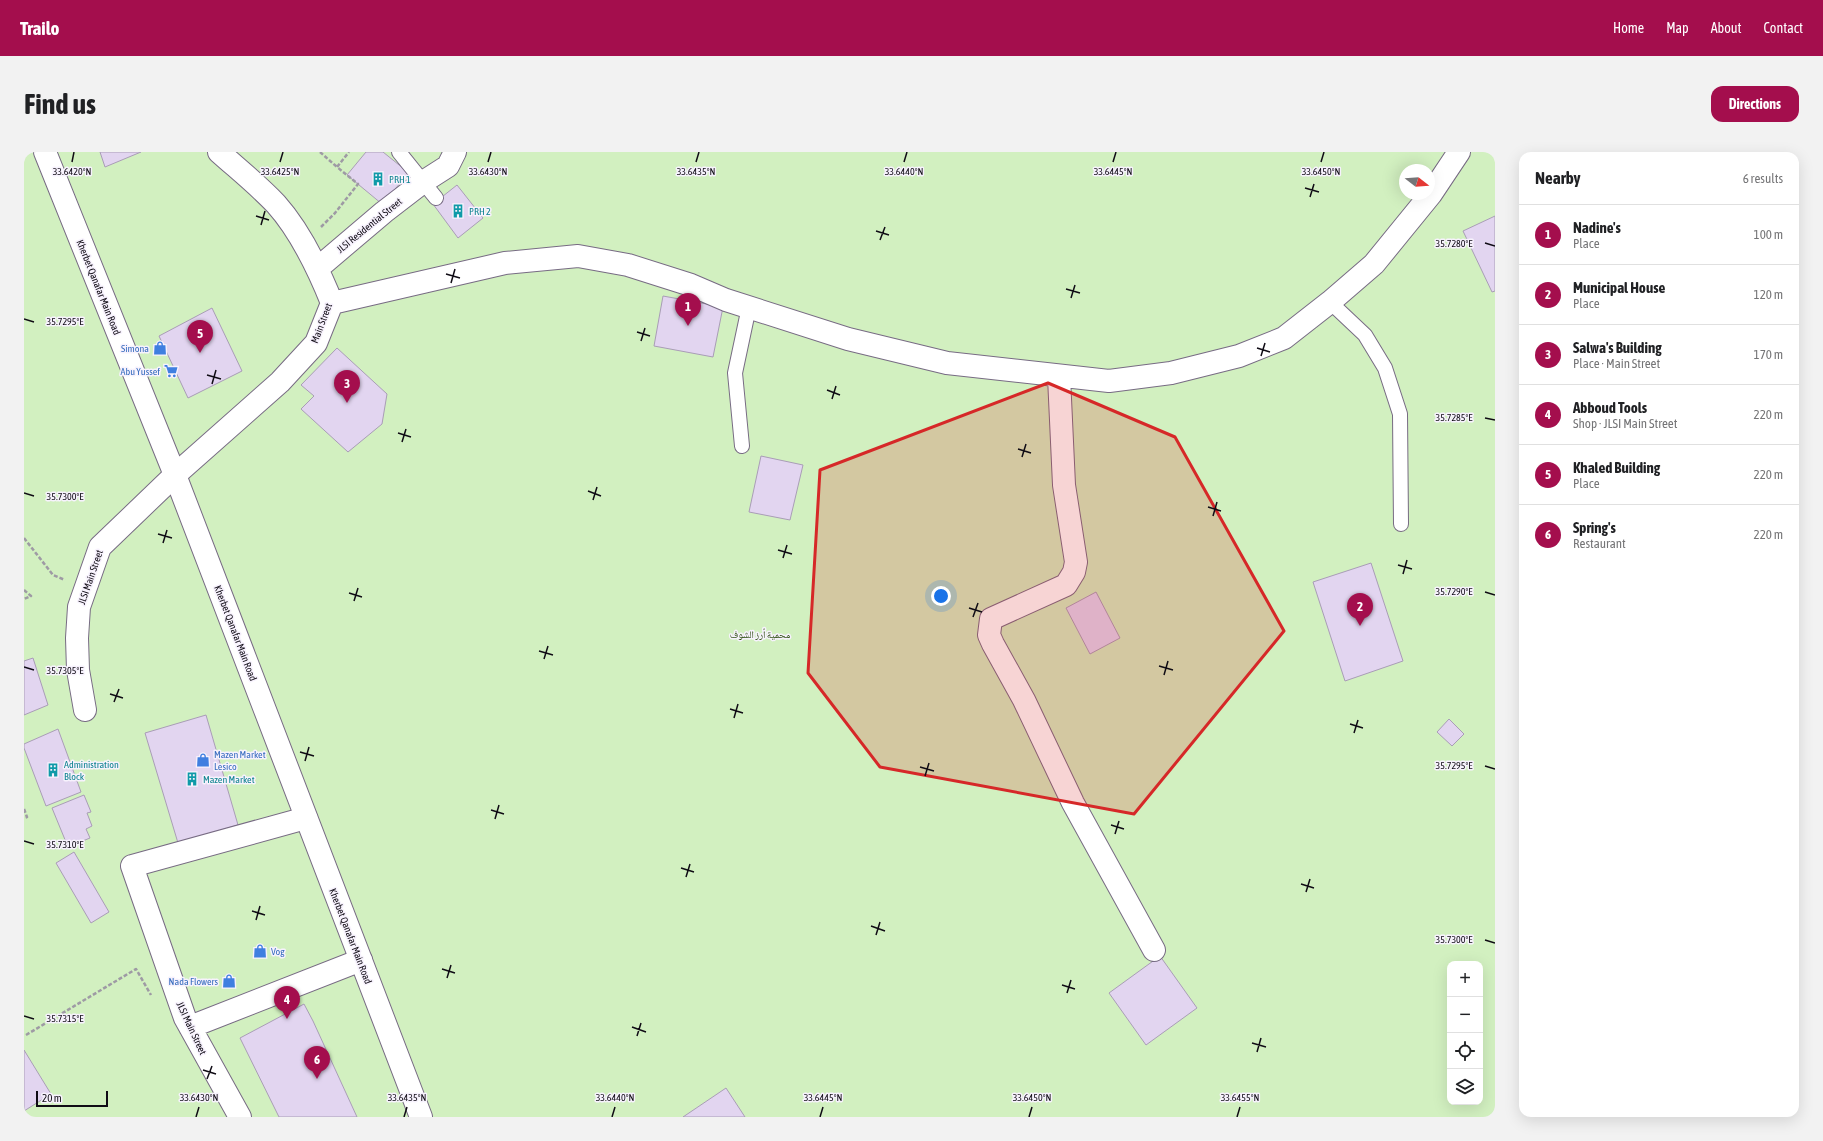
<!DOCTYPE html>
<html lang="en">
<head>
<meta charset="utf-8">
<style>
  :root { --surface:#fff; --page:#f2f2f2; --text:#202124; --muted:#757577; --line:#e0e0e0; --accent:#a40e4d }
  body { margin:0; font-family:"Asap Condensed","Noto Naskh Arabic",sans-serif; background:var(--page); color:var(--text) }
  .controls { position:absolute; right:12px; bottom:12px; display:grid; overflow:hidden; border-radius:8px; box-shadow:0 4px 16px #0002 }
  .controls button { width:36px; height:36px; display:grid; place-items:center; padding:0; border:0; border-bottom:1px solid var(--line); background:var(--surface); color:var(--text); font:20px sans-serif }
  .compass { position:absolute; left:1375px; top:12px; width:36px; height:36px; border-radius:50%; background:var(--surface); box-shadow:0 4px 16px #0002; rotate:107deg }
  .scale { position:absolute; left:12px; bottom:10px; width:72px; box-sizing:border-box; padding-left:4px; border:2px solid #100c15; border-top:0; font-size:11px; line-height:14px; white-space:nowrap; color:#100c15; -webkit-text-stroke:3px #f7f2fd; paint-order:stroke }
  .you { position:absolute; left:917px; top:444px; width:14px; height:14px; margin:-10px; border:3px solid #fff; border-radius:50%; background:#1a73e8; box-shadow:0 0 0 6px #1a73e833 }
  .badge { display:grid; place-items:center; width:26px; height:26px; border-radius:50%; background:var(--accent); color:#fff; font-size:13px; font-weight:700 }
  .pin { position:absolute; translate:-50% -33px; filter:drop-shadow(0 1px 2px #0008) }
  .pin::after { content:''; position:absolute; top:21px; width:14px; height:12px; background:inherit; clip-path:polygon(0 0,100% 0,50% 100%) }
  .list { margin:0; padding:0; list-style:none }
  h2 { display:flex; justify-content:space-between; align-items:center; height:52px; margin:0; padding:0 16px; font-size:17px }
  h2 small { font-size:13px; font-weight:400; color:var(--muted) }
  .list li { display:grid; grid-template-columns:26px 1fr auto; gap:12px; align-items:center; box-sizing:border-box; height:60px; padding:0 16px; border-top:1px solid var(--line) }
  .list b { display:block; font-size:15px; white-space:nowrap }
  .list p { margin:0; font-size:13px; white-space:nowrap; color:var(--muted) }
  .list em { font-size:13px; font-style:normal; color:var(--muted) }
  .icon { flex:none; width:22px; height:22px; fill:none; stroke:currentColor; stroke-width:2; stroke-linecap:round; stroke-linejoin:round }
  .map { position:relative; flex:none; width:1471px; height:965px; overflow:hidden; border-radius:12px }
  header { display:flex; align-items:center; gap:24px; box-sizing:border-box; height:56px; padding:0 20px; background:var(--accent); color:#fff }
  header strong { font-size:19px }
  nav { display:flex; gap:22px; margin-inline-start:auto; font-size:14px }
  .intro { display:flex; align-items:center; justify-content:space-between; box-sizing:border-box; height:96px; padding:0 24px }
  h1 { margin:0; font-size:28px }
  .button { padding:10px 18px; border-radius:12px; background:var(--accent); color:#fff; font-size:14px; font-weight:700 }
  main { display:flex; gap:24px; padding:0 24px }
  aside { flex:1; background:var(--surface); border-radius:12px; box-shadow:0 4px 16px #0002 }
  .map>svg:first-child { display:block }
  .green { fill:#d2f0c0; fill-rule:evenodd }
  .building { fill:#e2d5f0; stroke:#a99db6 }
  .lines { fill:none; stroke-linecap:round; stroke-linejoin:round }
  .lane-casing { stroke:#776b83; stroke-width:16 }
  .street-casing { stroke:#776b83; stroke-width:24 }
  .primary-casing { stroke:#776b83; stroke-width:24 }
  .path { stroke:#9e9aa4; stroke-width:2.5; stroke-dasharray:4 2; stroke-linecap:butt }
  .lane { stroke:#fff; stroke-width:14 }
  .street { stroke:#fff; stroke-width:22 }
  .primary { stroke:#fff; stroke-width:22 }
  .marked { fill:#d62828; fill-opacity:0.2; stroke:#d62828; stroke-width:3; stroke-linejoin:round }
  .ticks { fill:none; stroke:#100c15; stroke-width:1.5 }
  .labels { text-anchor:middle; stroke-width:3; stroke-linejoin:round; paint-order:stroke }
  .culture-label { font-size:10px; fill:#0d838f; stroke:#f7f2fd; text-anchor:start }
  .street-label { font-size:10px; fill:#100c15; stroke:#f7f2fd }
  .shop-label { font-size:10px; fill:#366cbe; stroke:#f7f2fd; text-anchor:end }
  .park-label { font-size:10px; fill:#2e4f12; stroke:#f7f2fd }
  .ticks-label { font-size:10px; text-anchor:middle; fill:#100c15; stroke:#f7f2fd; stroke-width:3; stroke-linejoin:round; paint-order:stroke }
</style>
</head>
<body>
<header>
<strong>Trailo</strong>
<nav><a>Home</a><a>Map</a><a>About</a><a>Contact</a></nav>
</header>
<div class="intro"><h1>Find us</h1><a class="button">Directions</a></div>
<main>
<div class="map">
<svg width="1471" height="965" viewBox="0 0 1471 965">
  <rect width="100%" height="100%" fill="#f7f2fd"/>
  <path class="green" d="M0 0H1471V965H0ZM1381 18H1405V42H1381ZM1426 812H1456V950H1426Z"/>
  <path class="building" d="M76 0H117L81 15Z
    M342 0H359L385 21 358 52 323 23Z
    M433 33 459 66 434 86 409 52Z
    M1471 64V139L1468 140 1439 79Z
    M639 144 699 155 689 205 630 194Z
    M188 156 218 219 164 246 135 184Z
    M313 196 363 242 358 272 324 300 277 257 290 244 277 233Z
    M737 304 779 313 766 368 725 360Z
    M1347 411 1379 509 1321 529 1289 430Z
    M1072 440 1096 486 1066 502 1042 456Z
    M9 506 24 553 0 563V509Z
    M182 563 214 673 154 691 121 581Z
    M1425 567 1440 582 1428 594 1413 580Z
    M34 577 57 640 22 654 0 596V592Z
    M60 643 67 660 63 661 68 674 62 677 66 686 44 695 28 656Z
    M50 700 85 760 67 771 32 711Z
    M1136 804 1173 856 1122 893 1085 841Z
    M280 852 289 869 333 965H255L216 886Z
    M0 898 27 942 0 959Z
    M702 936 721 965H659Z"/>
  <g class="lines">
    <g class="lane-casing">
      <path id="lane" d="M375 0 412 46
        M1306 150 1341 183 1361 216 1376 262 1377 372
        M718 294 711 221 725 155"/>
    </g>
    <g class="street-casing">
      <path id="street" d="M294 116 360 60 399 30 424 14 431 0
        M308 151 481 111 554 104 604 113 667 133 702 148 824 187 923 211 1085 229 1147 221 1215 204 1260 186 1306 150 1350 112 1407 42 1435 0
        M1035 225 1040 333 1052 410 1050 420 1042 433 967 467 965 483 969 492 1000 548 1049 651 1130 798
        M61 558 54 518 53 486 55 455 76 395 151 323 256 230 292 191 308 151C294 116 277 80 252 52 234 33 214 17 195 0
        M166 875 337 808
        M216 965 161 866 108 714 282 666"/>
    </g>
    <g class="primary-casing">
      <path id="primary" d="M21 0 151 323 397 965"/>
    </g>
    <path class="path" d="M296 0 313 15
      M297 75 311 61 334 32 313 15 325 0
      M0 386 29 423 41 428
      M0 438 7 444 0 447
      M0 657 3 665 0 666
      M2 883 112 817 127 843"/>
    <use href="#lane" class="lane"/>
    <use href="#street" class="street"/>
    <use href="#primary" class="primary"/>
  </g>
  <path class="marked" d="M1024 231 1151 285 1260 479 1110 662 856 615 784 521 796 318Z"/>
  <path class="ticks" d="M48 10 50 0M256 10 259 0M464 10 467 0M672 10 675 0M880 10 883 0M1089 10 1092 0M1297 10 1300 0M1281 36 1295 40M1286 45 1290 32M232 64 245 68M237 73 241 59M852 79 865 83M856 88 861 75M1461 91 1471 94M422 122 436 126M427 131 431 117M1042 137 1056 141M1047 146 1051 133M0 167 10 170M613 180 626 184M617 189 621 176M1233 196 1246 200M1237 204 1241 191M183 223 197 227M188 232 192 218M803 238 816 243M808 247 812 234M1461 266 1471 268M374 281 387 285M378 290 382 277M994 297 1007 301M998 305 1002 292M564 339 577 344M0 341 10 344M569 348 573 335M1184 355 1197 359M1189 364 1193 350M134 382 148 386M139 391 143 378M754 398 768 402M759 406 763 393M1374 413 1388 417M1379 422 1383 408M1461 440 1471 443M325 441 338 445M330 449 334 436M945 456 958 460M949 465 954 451M515 499 529 503M520 507 524 494M1135 514 1149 518M0 515 10 518M1140 523 1144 509M86 542 99 546M90 550 95 537M706 557 719 561M710 566 714 552M1326 572 1339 576M1330 581 1334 568M276 600 290 604M281 609 285 595M1461 614 1471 617M896 615 910 619M901 624 905 611M467 658 480 662M471 667 475 653M1087 673 1100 677M1091 682 1095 669M0 689 10 692M657 716 670 720M662 725 666 712M1277 732 1290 736M1282 740 1286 727M228 759 241 763M232 768 236 754M847 774 861 779M852 783 856 770M1461 788 1471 791M418 817 431 821M423 826 427 813M1038 833 1051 837M1043 841 1047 828M0 864 10 867M608 875 622 880M613 884 617 871M1228 891 1242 895M1233 900 1237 886M179 918 192 922M183 927 188 914M172 965 175 955M380 965 383 955M588 965 591 955M796 965 799 955M1005 965 1008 955M1213 965 1216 955"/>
  <defs>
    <g id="building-bare" transform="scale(1.08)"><path d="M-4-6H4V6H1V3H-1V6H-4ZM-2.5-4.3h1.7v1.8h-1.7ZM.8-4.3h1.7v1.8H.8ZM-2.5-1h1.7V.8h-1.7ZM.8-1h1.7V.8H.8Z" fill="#0f9aa8" stroke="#f7f2fd" stroke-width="2.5" paint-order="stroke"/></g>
    <g id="shop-bare" transform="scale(1.08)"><path d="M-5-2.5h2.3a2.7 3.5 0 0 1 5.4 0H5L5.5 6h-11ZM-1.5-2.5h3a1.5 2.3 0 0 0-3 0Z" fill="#3f7fe0" stroke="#f7f2fd" stroke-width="2.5" paint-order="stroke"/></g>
    <g id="supermarket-bare" transform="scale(1.08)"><path d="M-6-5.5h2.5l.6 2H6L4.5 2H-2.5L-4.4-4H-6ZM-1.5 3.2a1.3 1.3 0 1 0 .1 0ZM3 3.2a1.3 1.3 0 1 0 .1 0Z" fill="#3f7fe0" stroke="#f7f2fd" stroke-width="2.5" paint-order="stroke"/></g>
  </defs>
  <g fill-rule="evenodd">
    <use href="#building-bare" x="354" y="27"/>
    <use href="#building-bare" x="434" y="59"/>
    <use href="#shop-bare" x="136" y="196"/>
    <use href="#supermarket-bare" x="147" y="219"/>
    <use href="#shop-bare" x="179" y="608"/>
    <use href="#building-bare" x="29" y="618"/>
    <use href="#building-bare" x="168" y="627"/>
    <use href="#shop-bare" x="236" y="799"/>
    <use href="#shop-bare" x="205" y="829"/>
  </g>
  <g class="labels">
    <g class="culture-label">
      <text x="365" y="31">PRH 1</text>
      <text x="445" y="63">PRH 2</text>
      <text x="40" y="616">Administration<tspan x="40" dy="12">Block</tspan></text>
      <text x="179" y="631">Mazen Market</text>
    </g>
    <g class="street-label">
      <text transform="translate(345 73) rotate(-39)" y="4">JLSI Residential Street</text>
      <text transform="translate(75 135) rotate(68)" y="4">Kherbet Qanafar Main Road</text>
      <text transform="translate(297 171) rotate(-69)" y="4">Main Street</text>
      <text transform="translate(66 425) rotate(-71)" y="4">JLSI Main Street</text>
      <text transform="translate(212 481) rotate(69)" y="4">Kherbet Qanafar Main Road</text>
      <text transform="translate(327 784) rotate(69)" y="4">Kherbet Qanafar Main Road</text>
      <text transform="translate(168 876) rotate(65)" y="4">JLSI Main Street</text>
    </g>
    <g class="shop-label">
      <text x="125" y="200">Simona</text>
      <text x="136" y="223">Abu Yussef</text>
      <text x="190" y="606" text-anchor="start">Mazen Market<tspan x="190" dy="12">Lesico</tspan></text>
      <text x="247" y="803" text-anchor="start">Vog</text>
      <text x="194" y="833">Nada Flowers</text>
    </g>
    <g class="park-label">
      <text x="736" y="486">محمية أرز الشوف</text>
    </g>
  </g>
  <g class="ticks-label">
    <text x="48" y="23">33.6420°N</text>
    <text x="256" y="23">33.6425°N</text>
    <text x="464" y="23">33.6430°N</text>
    <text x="672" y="23">33.6435°N</text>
    <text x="880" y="23">33.6440°N</text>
    <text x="1089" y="23">33.6445°N</text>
    <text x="1297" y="23">33.6450°N</text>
    <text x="1430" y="95">35.7280°E</text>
    <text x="41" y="173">35.7295°E</text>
    <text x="1430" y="269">35.7285°E</text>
    <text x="41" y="348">35.7300°E</text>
    <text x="1430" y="443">35.7290°E</text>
    <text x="41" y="522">35.7305°E</text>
    <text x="1430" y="617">35.7295°E</text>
    <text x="41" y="696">35.7310°E</text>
    <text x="1430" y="791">35.7300°E</text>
    <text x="41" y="870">35.7315°E</text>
    <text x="175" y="949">33.6430°N</text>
    <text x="383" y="949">33.6435°N</text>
    <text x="591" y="949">33.6440°N</text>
    <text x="799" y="949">33.6445°N</text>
    <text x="1008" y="949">33.6450°N</text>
    <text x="1216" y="949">33.6455°N</text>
  </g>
</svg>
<div class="controls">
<button>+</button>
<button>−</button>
<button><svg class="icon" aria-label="locate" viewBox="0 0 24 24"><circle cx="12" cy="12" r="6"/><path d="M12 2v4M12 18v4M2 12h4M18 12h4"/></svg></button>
<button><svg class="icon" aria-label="layers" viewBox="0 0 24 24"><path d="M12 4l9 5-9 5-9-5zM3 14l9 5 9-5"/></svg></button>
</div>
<svg class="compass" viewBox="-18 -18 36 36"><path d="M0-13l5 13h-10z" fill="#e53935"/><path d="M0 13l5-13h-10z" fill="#757577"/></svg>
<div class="scale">20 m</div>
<div class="you"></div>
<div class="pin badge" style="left:664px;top:174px">1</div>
<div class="pin badge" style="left:1336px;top:474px">2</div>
<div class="pin badge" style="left:323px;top:251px">3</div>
<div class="pin badge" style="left:263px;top:867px">4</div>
<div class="pin badge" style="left:176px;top:201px">5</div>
<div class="pin badge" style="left:293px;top:927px">6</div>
</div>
<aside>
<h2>Nearby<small>6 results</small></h2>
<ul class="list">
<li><span class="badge">1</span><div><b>Nadine's</b><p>Place</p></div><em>100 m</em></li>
<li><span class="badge">2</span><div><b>Municipal House</b><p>Place</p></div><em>120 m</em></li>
<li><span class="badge">3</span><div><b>Salwa's Building</b><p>Place · Main Street</p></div><em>170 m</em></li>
<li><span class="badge">4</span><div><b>Abboud Tools</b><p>Shop · JLSI Main Street</p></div><em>220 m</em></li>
<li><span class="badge">5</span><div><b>Khaled Building</b><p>Place</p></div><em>220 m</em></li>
<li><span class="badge">6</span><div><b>Spring's</b><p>Restaurant</p></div><em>220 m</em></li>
</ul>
</aside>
</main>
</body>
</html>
